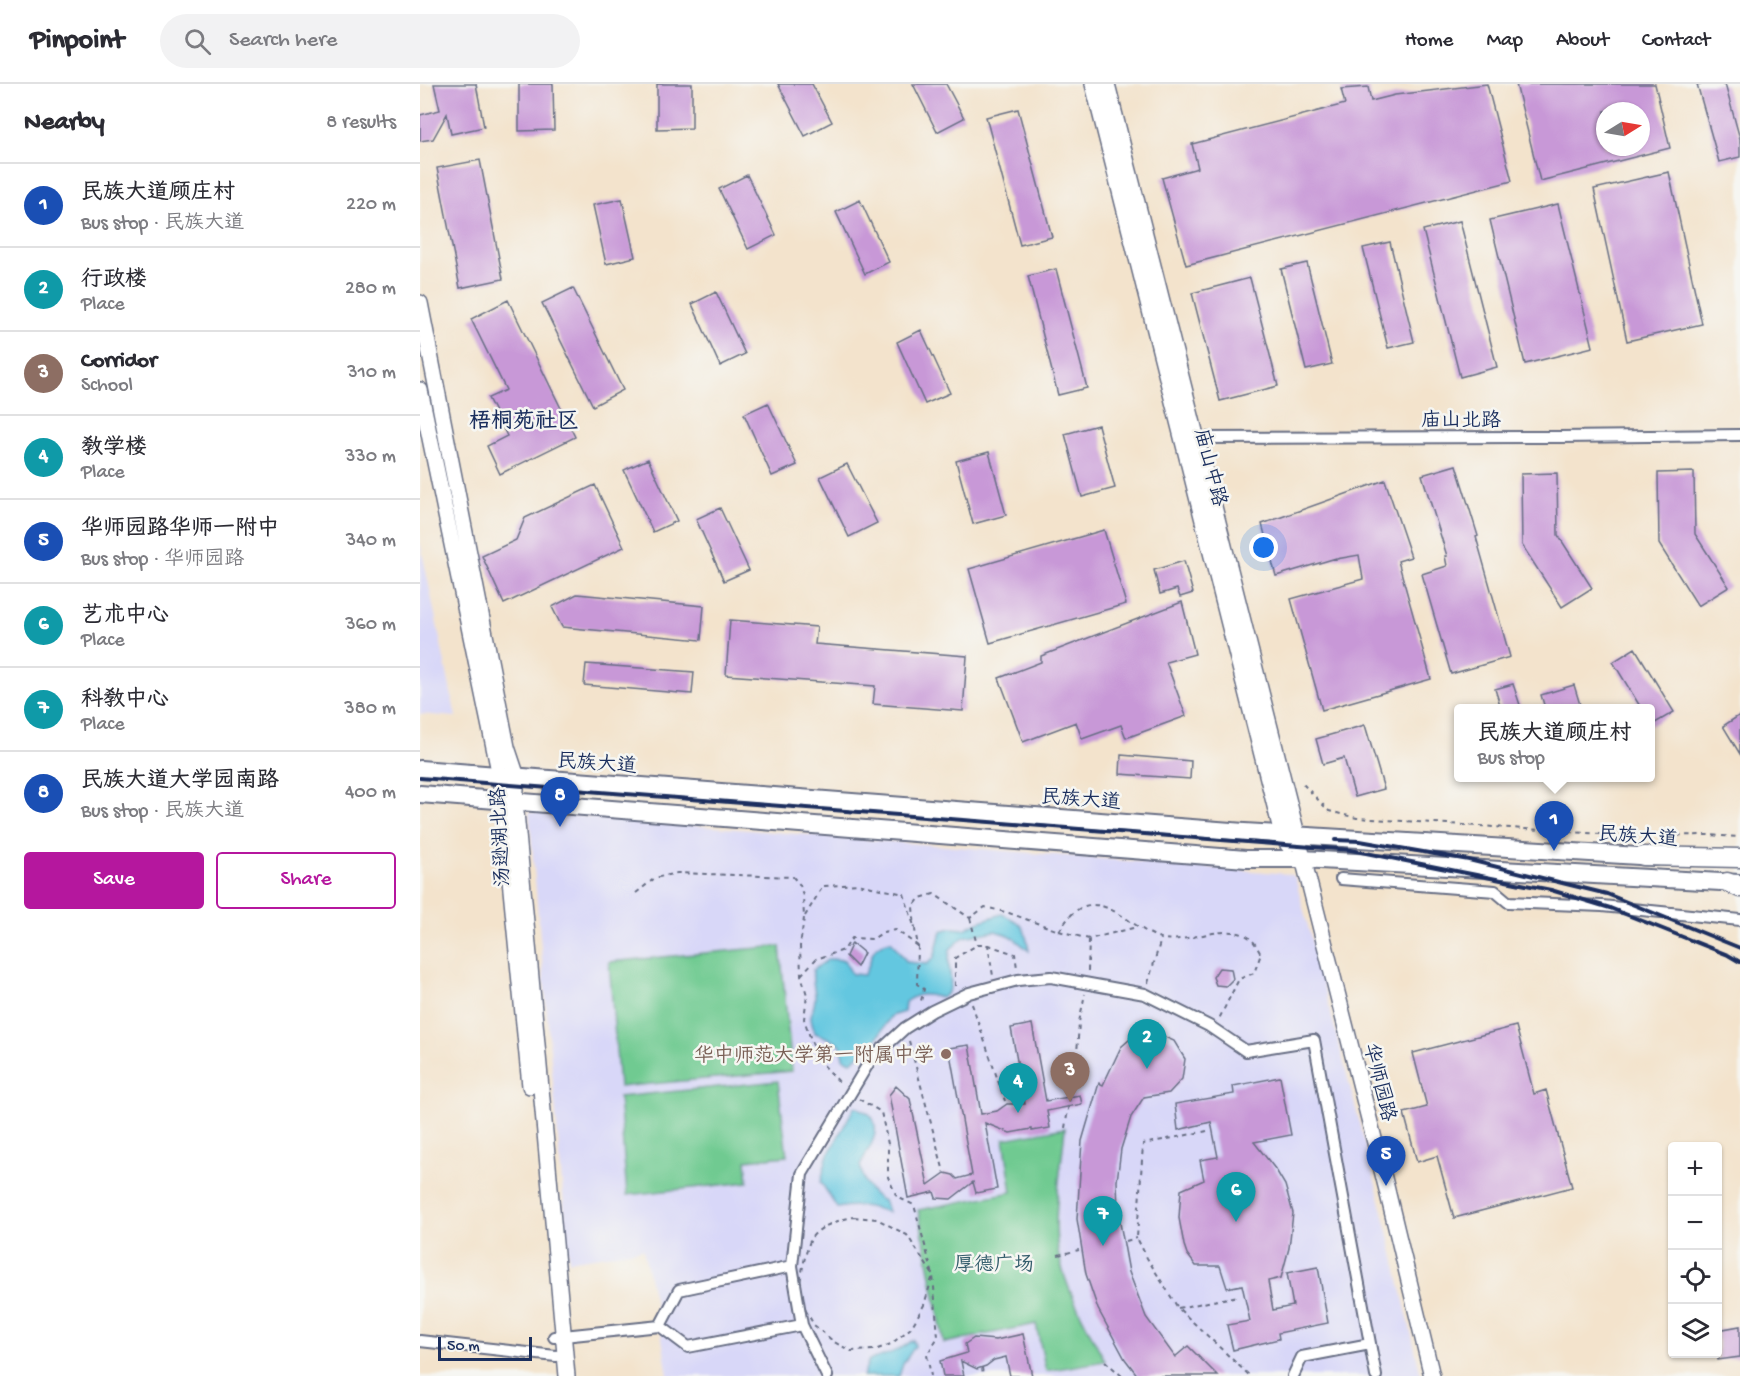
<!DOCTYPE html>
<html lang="en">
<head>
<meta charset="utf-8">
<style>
  :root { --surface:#fff; --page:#f2f2f3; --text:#2b2b33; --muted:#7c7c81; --line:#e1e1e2; --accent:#b5179e }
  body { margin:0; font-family:"Gochi Hand","LXGW WenKai TC",sans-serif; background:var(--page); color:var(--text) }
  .controls { position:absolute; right:18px; bottom:18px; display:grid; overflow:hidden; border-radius:6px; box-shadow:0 2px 4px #0004 }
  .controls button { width:54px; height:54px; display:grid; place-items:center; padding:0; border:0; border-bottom:2px solid var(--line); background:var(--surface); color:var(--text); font:30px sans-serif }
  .compass { position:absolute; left:1176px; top:18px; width:54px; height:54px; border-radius:50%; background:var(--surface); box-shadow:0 2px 4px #0004; rotate:79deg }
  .scale { position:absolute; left:18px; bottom:15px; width:94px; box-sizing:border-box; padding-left:6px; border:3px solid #1b2f5e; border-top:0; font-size:16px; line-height:21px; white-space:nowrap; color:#1b2f5e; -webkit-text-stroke:4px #f6f6f2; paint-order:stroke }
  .you { position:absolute; left:844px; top:464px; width:21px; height:21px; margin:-15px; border:4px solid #fff; border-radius:50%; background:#1a73e8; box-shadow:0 0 0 9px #1a73e833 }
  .badge { display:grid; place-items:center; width:39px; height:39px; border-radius:50%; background:var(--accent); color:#fff; font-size:20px; font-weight:700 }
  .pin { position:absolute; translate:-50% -50px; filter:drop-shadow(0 2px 3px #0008) }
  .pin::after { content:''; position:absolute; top:32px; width:21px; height:18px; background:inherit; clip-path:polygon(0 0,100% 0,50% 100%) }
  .popup { position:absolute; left:1034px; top:620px; width:201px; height:78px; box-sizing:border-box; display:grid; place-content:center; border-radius:6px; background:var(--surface); filter:drop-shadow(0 2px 4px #0005); font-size:20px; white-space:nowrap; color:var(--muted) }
  .popup b { font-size:22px; color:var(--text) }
  .popup::after { content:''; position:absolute; left:50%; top:100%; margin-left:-12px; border:12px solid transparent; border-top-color:var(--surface) }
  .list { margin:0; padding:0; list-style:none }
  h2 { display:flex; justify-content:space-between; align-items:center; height:78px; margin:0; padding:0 24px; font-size:26px }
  h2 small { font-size:20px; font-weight:400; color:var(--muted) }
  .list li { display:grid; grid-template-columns:39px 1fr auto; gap:18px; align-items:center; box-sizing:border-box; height:84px; padding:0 24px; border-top:2px solid var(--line) }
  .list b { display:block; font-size:22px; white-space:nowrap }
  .list p { margin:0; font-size:20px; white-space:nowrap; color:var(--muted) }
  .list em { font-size:20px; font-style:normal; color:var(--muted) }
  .actions { display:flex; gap:12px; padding:18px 24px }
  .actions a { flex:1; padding:14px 0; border:2px solid var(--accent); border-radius:6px; text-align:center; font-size:21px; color:var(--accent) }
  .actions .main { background:var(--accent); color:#fff }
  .icon { flex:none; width:33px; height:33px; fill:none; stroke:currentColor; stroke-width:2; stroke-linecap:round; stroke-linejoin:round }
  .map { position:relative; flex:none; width:1320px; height:1292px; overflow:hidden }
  header { display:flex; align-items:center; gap:36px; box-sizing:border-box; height:84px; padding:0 30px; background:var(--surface); border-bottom:2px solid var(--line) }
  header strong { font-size:28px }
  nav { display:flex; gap:33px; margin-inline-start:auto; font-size:21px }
  .search { width:420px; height:54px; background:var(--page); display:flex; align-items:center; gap:15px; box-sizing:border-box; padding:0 21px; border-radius:33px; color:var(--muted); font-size:22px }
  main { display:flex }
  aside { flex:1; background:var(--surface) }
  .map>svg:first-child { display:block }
  .built { fill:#d8d7f8 }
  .green { fill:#70ca91; stroke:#467c78; stroke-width:1.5 }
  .water { fill:#63c7e0; stroke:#3f7b9f; stroke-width:1.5 }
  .building { fill:#c898d7; fill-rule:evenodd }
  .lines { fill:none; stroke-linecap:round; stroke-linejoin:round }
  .street-casing { stroke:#676e84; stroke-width:14 }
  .secondary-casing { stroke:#676e84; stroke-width:18 }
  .primary-casing { stroke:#676e84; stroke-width:20 }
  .highway-casing { stroke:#676e84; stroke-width:21 }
  .path { stroke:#676e84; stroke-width:2; stroke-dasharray:4.5 4.5; stroke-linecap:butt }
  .street { stroke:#fff; stroke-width:10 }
  .secondary { stroke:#fff; stroke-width:15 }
  .primary { stroke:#fff; stroke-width:16 }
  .highway { stroke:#fff; stroke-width:18 }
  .rail { stroke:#1b2f5e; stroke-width:4 }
  .education-dot { fill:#8d6e63; stroke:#f6f6f2; stroke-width:2 }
  .labels { text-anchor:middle; stroke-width:5; stroke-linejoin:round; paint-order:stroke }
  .street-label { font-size:20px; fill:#1b2f5e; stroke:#f6f6f2 }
  .education-label { font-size:20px; fill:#785e54; stroke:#f6f6f2; text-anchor:end }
  .park-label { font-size:20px; fill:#355e6d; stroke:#f6f6f2 }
  .quarter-label { font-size:22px; font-weight:bold; fill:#1b2f5e; stroke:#f6f6f2 }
</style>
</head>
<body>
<header>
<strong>Pinpoint</strong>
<div class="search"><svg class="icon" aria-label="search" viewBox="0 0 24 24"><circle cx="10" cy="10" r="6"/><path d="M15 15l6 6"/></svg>Search here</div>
<nav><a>Home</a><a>Map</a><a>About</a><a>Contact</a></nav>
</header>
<main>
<aside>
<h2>Nearby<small>8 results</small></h2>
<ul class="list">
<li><span class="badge" style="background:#1a4fb4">1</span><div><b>民族大道顾庄村</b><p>Bus stop · 民族大道</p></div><em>220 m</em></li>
<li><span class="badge" style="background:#0f9aa8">2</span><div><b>行政楼</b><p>Place</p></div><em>280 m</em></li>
<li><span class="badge" style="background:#8d6e63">3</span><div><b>Corridor</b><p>School</p></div><em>310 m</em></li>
<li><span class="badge" style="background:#0f9aa8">4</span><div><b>教学楼</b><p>Place</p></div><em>330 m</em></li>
<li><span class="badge" style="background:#1a4fb4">5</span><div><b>华师园路华师一附中</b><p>Bus stop · 华师园路</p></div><em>340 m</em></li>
<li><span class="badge" style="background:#0f9aa8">6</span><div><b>艺术中心</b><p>Place</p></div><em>360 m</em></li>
<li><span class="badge" style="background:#0f9aa8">7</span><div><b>科教中心</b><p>Place</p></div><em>380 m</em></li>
<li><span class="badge" style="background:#1a4fb4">8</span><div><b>民族大道大学园南路</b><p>Bus stop · 民族大道</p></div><em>400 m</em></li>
</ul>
<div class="actions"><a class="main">Save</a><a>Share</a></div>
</aside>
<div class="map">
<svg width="1320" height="1292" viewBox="0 0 1320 1292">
  <rect width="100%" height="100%" fill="#f6f6f2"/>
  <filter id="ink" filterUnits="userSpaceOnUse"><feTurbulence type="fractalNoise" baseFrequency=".0167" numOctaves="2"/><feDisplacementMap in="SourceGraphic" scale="12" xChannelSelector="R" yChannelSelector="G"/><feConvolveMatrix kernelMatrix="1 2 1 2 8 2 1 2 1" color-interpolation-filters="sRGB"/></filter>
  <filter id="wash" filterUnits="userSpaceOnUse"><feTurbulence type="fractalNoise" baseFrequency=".008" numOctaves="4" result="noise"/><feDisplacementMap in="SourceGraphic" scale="24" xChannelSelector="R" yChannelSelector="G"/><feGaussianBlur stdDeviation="1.35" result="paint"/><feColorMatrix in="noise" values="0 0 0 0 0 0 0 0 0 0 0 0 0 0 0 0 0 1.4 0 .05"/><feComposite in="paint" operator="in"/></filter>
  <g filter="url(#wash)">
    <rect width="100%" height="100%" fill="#f3e3cc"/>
    <path class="built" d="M0 458 36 633 0 630Z
      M109 728 869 790 875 793 968 1147 1001 1292H248L240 1242 223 1165 149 1177Z"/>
    <path class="green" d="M360 862 372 987 199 1003 189 878Z
      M358 997 367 1072 326 1076 328 1098 207 1111 199 1013Z
      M645 1044C642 1080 631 1137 639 1172 647 1209 668 1243 685 1277L626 1287 616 1240 524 1259 498 1126 592 1108 584 1055Z"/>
    <path class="water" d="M582 830C604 840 605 842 609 867L591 852 575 847 544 853 530 865C530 870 528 876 529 881 530 895 535 904 522 914 506 910 498 908 485 918L484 928 471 932 455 957 431 978 423 974 421 961 408 954 395 949C387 926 393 934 395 915 396 906 391 898 393 886L409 875 424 876 432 890 444 891C455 874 446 863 471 857L487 878 507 880 514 874 521 847 531 844 545 845 558 838Z
      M435 1022C439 1025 448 1028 451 1032 463 1048 447 1067 440 1081 444 1099 448 1109 465 1118L468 1128C450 1122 436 1120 417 1124L401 1098 407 1073Z
      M493 1256 495 1262 483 1280 479 1292H443L449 1276C466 1272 479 1267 493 1256Z"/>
    <g id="blocks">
      <path class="building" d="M14 0H56L64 43 31 50 27 30 13 55 0 57V31L20 26Z
        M99 0H133L134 46 99 47Z
        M237 0H272V44L237 45Z
        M358 0H392L412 38 385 52Z
        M493 0H526L544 34 517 48Z
        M1067 0 1092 97 766 181 742 94 778 84 772 60 925 20 921 5 948 3 951 17 975 11Z
        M1096 0H1235L1250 64 1120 97ZM1185 27H1221V63H1185Z
        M1277 0H1305L1320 55V73L1299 78Z
        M598 25 632 153 600 161 566 33Z
        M60 76 83 195 40 204 17 84Z
        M1249 88 1282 240 1207 257 1174 105Z
        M327 91 356 151 328 165 299 105Z
        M202 115 215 173 186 180 173 121Z
        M440 116 469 178 445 190 416 128Z
        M1138 120 1173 263 1105 280 1070 136Z
        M1040 137 1077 283 1040 293 1003 146Z
        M970 158 994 258 968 264 943 164Z
        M887 179 912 280 886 286 861 185Z
        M636 185 667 304 638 311 608 192Z
        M830 194 858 302 800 317 772 209Z
        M153 204 203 306 173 322 122 219Z
        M296 208 325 270 300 282 272 220Z
        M88 216 155 353 80 390 67 362 87 352 68 314 86 306 51 235Z
        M501 246 530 309 505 320 477 258Z
        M348 319 377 381 352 392 324 330Z
        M678 341 695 404 662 413 645 350Z
        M569 368 586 431 553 440 536 377Z
        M228 375 257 437 233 448 204 386Z
        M427 380 457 439 429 453 400 393Z
        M1036 381 1058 452 1056 453 1090 573 1031 590 1002 490 1027 482 1025 472H1027L1002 391Z
        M1274 388 1275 450 1309 503 1278 522 1239 460 1238 389Z
        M1137 389 1138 451 1172 504 1142 523 1102 461 1101 390Z
        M965 396 991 473 978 477 1011 595 902 626 871 515 943 495 939 471 916 475V474L856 492 842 440Z
        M175 401 204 463 84 520 62 472 96 456 105 434Z
        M300 424 329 486 304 497 276 435Z
        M684 446 706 520 570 559 549 485Z
        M764 477 773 509 760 513 757 505 740 510 734 486Z
        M157 510 284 522 281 556 142 543 132 523Z
        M762 518 775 570 746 578 766 632 706 654 701 641 662 655 656 638 603 658 579 594 621 578V572Z
        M310 536 397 543 395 560 547 572 543 627 453 620 455 602 306 591Z
        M1215 564 1254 628 1230 642V624H1221L1193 578Z
        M166 580 274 588 272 610 164 601Z
        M1093 600 1101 624H1081L1075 605Z
        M1154 601 1161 624H1125L1121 611Z
        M1320 631V670L1303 642Z
        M945 641 964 705 935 713 924 674 903 680 896 655Z
        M701 671 771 677 770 695 700 690Z
        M432 859 444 869 437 883 426 872Z
        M799 884 811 885 813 895 806 902 796 901 793 893Z
        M612 940 626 1017 660 1011 662 1020 627 1027 630 1044 612 1047V1045L590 1049 565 1039 577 1105 556 1109 553 1098 531 1115 516 1114 514 1108 488 1114 469 1011 476 1002 490 1015 508 1101 525 1089 533 1091 537 1095 552 1091 529 964 549 961 561 1030 577 1027 587 1020H605L591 944Z
        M1096 942 1114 1010 1126 1006 1152 1103 1034 1134 1017 1072 997 1078 984 1029 1007 1023 993 969Z
        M717 949H736L754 957 765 975 762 995 749 1009 724 1013 711 1033 701 1065 697 1097 698 1128 709 1188 726 1233 755 1273 768 1262 798 1292H718L705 1275 678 1225 666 1190 657 1135 662 1057 679 999 683 1001 701 963Z
        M860 993 871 1051 834 1058 856 1086 865 1101 873 1129 869 1164 861 1194 848 1197 853 1226 873 1222 867 1189 898 1183 908 1239 858 1249 859 1255 813 1266 807 1241 830 1237 822 1201 807 1204 800 1182H776L767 1170 764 1161 759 1134 761 1106 784 1096 780 1076 798 1073 791 1038 758 1046 755 1020 814 1010 813 1002Z
        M1320 1242V1273L1298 1276V1246Z
        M603 1250 612 1292H590L586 1273 574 1276 566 1282 557 1285 541 1277 544 1292H523L520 1277 547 1269 545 1260 554 1254 576 1256Z"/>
    </g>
  </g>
  <g filter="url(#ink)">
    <use href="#blocks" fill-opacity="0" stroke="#676e84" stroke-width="1.5"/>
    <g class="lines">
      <g class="street-casing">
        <path id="street" d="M771 354 1140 353 1320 351
          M921 795 1075 807 1088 818 1182 822 1320 836
          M372 1182 259 1206 240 1242 268 1263 382 1241
          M134 1253 240 1242
          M0 1257 136 1272 145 1271
          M407 1292 382 1241 372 1182 382 1090 451 975 485 944 512 927 549 909 598 896 631 893 725 910 789 942 826 967 894 956 956 1292
          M873 1292 882 1273 950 1260"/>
      </g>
      <g class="secondary-casing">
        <path id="secondary" d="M673 0 862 750 868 761
          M687 0 966 1102 1012 1292
          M0 219 87 663 97 693 95 717 147 1292
          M0 306 80 692 110 1002"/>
      </g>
      <g class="primary-casing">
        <path id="primary" d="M0 685 824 748 1235 773
          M0 710 826 775H882L1319 799"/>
      </g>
      <g class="highway-casing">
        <path id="highway" d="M1223 772 1320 774
          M1307 798 1320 804"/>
      </g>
      <path class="path" d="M883 700 909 727 937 734 1212 752 1287 751 1320 753
        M216 809 235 794 257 789 373 793 380 801 383 812 384 834 380 862 381 891 387 911 384 935 397 974 421 1000
        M385 832 403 802 438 800 484 810 495 845 493 823 500 814 514 810 550 834 565 823 589 829 639 847C646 837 653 826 665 822 692 814 719 851 745 855 770 859 809 837 831 855 835 858 838 866 841 870L834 889 819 895 799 935
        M550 834 557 861
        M639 847 669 855 717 843
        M568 861 595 870 597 884
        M498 862 497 900 504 905 500 921
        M668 887 669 855
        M381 891 396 875 424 866 432 854 453 855 463 848 476 846 498 862 495 846
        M728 899 741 855
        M535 902V874L557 861H568L573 892
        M552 920 585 1017
        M489 957 524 1088
        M439 1015 461 1028 468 1060V1093L477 1113 494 1121 513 1191 518 1253 507 1271 511 1292
        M645 1044 657 970 659 938 665 910
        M787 1047 723 1060 717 1154 727 1174 758 1224 830 1292
        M434 1133 457 1135 487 1151 513 1191 504 1221 491 1244 471 1260 455 1266 431 1267 414 1258 394 1241 378 1213C380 1198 385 1165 392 1153 400 1142 421 1135 434 1133Z
        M706 1157 717 1154
        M638 1171 659 1166
        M758 1224 818 1212
        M685 1277 702 1292
        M562 1283 563 1292"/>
      <use href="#street" class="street"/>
      <use href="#secondary" class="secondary"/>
      <use href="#primary" class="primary"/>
      <use href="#highway" class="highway"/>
      <path class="rail" d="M0 694 931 766 1131 806 1190 824 1308 871 1320 878
        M915 756 940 757 1049 776 1187 810 1320 864"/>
    </g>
  </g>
  <circle class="education-dot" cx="526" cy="970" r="6"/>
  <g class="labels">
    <g class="street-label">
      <text x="1041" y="342">庙山北路</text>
      <text transform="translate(792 383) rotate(76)" y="7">庙山中路</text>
      <text transform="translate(177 678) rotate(4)" y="7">民族大道</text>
      <text transform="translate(661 714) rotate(4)" y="7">民族大道</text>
      <text transform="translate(1218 751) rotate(4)" y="7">民族大道</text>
      <text transform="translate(79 753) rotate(-93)" y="7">汤逊湖北路</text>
      <text transform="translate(961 998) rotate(76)" y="7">华师园路</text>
    </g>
    <g class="education-label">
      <text x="514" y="977">华中师范大学第一附属中学</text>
    </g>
    <g class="park-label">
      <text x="574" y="1186">厚德广场</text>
    </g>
    <g class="quarter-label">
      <text x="104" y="343">梧桐苑社区</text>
    </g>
  </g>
</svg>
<div class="controls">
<button>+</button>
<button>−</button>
<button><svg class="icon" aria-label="locate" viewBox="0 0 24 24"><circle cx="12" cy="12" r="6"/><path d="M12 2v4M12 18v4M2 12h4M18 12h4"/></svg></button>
<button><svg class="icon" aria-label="layers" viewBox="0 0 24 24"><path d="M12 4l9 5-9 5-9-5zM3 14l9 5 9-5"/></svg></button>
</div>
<svg class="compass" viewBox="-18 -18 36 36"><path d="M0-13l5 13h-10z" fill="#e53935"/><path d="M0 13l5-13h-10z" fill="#7c7c81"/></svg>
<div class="scale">50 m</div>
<div class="you"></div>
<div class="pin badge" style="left:1134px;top:767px;background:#1a4fb4">1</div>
<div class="popup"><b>民族大道顾庄村</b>Bus stop</div>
<div class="pin badge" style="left:727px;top:985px;background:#0f9aa8">2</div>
<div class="pin badge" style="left:650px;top:1018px;background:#8d6e63">3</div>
<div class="pin badge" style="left:598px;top:1029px;background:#0f9aa8">4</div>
<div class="pin badge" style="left:966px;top:1102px;background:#1a4fb4">5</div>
<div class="pin badge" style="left:816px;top:1138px;background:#0f9aa8">6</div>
<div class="pin badge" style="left:683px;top:1162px;background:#0f9aa8">7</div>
<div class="pin badge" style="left:140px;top:743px;background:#1a4fb4">8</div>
</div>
</main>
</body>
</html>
